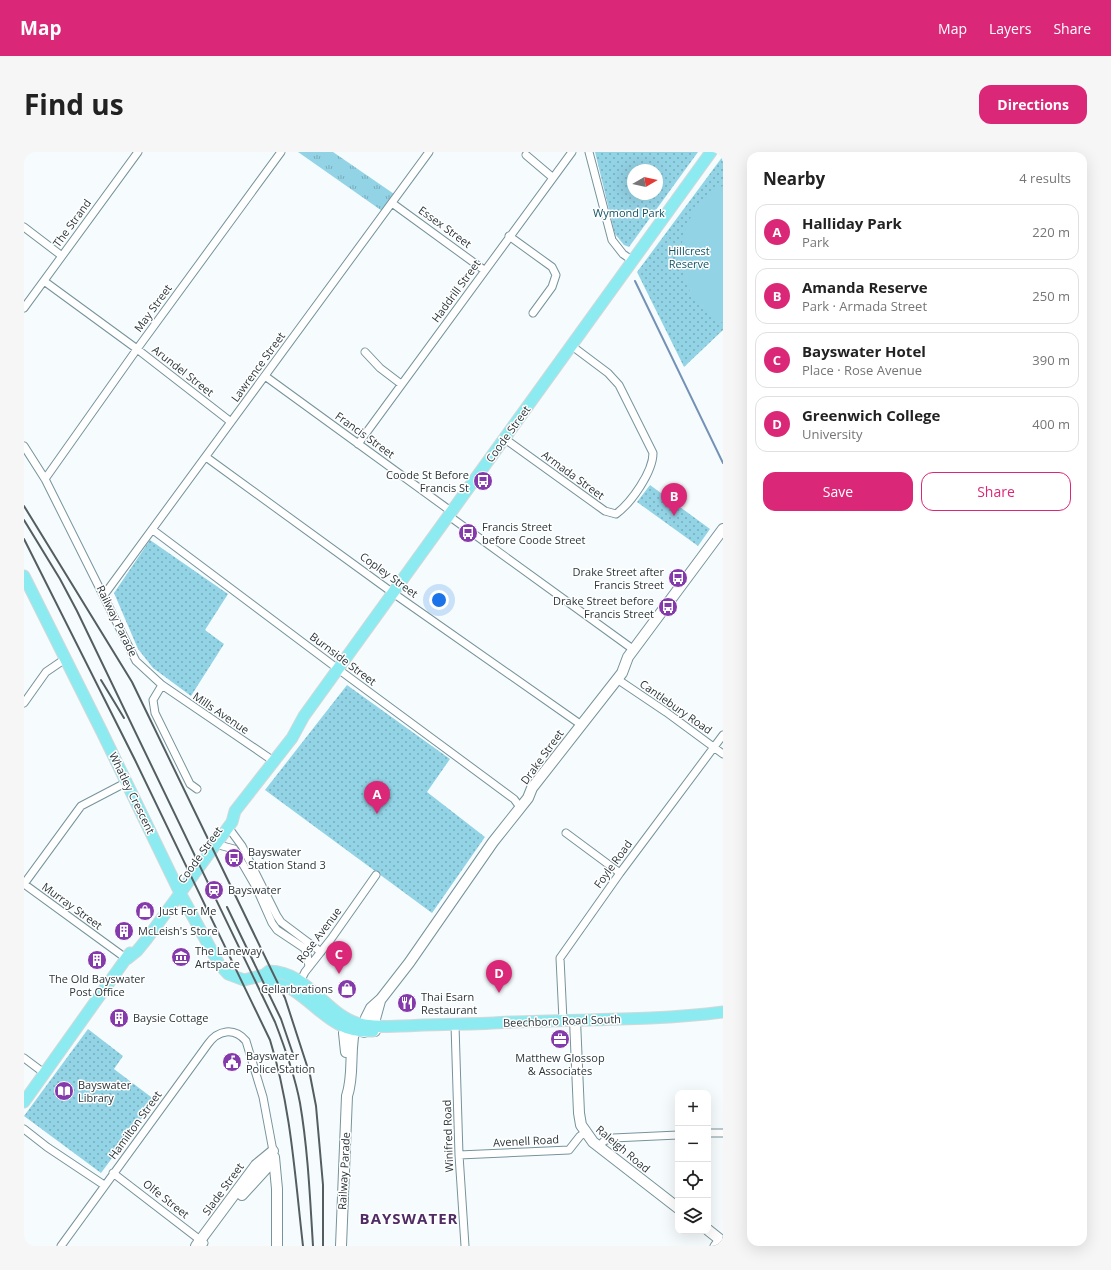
<!DOCTYPE html>
<html lang="en">
<head>
<meta charset="utf-8">
<style>
  :root { --surface:#fff; --page:#f6f6f6; --text:#222; --muted:#767676; --line:#e0e0e0; --accent:#db2777 }
  body { margin:0; font-family:"Open Sans",sans-serif; background:var(--page); color:var(--text) }
  .controls { position:absolute; right:12px; bottom:12px; display:grid; overflow:hidden; border-radius:8px; box-shadow:0 4px 16px #0002 }
  .controls button { width:36px; height:36px; display:grid; place-items:center; padding:0; border:0; border-bottom:1px solid var(--line); background:var(--surface); color:var(--text); font:20px sans-serif }
  .compass { position:absolute; left:603px; top:12px; width:36px; height:36px; border-radius:50%; background:var(--surface); box-shadow:0 4px 16px #0002; rotate:81deg }
  .you { position:absolute; left:415px; top:448px; width:14px; height:14px; margin:-10px; border:3px solid #fff; border-radius:50%; background:#1a73e8; box-shadow:0 0 0 6px #1a73e833 }
  .badge { display:grid; place-items:center; width:26px; height:26px; border-radius:50%; background:var(--accent); color:#fff; font-size:13px; font-weight:700 }
  .pin { position:absolute; translate:-50% -33px; filter:drop-shadow(0 1px 2px #0008) }
  .pin::after { content:''; position:absolute; top:21px; width:14px; height:12px; background:inherit; clip-path:polygon(0 0,100% 0,50% 100%) }
  .list { margin:0; padding:0; list-style:none }
  h2 { display:flex; justify-content:space-between; align-items:center; height:52px; margin:0; padding:0 16px; font-size:17px }
  h2 small { font-size:13px; font-weight:400; color:var(--muted) }
  .list li { display:grid; grid-template-columns:26px 1fr auto; gap:12px; align-items:center; box-sizing:border-box; height:56px; margin:0 8px 8px; padding:0 8px; border:1px solid var(--line); border-radius:12px }
  .list b { display:block; font-size:15px; white-space:nowrap }
  .list p { margin:0; font-size:13px; white-space:nowrap; color:var(--muted) }
  .list em { font-size:13px; font-style:normal; color:var(--muted) }
  .actions { display:flex; gap:8px; padding:12px 16px }
  .actions a { flex:1; padding:9px 0; border:1px solid var(--accent); border-radius:12px; text-align:center; font-size:14px; color:var(--accent) }
  .actions .main { background:var(--accent); color:#fff }
  .icon { flex:none; width:22px; height:22px; fill:none; stroke:currentColor; stroke-width:2; stroke-linecap:round; stroke-linejoin:round }
  .map { position:relative; flex:none; width:699px; height:1094px; overflow:hidden; border-radius:12px }
  header { display:flex; align-items:center; gap:24px; box-sizing:border-box; height:56px; padding:0 20px; background:var(--accent); color:#fff }
  header strong { font-size:19px }
  nav { display:flex; gap:22px; margin-inline-start:auto; font-size:14px }
  .intro { display:flex; align-items:center; justify-content:space-between; box-sizing:border-box; height:96px; padding:0 24px }
  h1 { margin:0; font-size:28px }
  .button { padding:10px 18px; border-radius:12px; background:var(--accent); color:#fff; font-size:14px; font-weight:700 }
  main { display:flex; gap:24px; padding:0 24px }
  aside { flex:1; background:var(--surface); border-radius:12px; box-shadow:0 4px 16px #0002 }
  .map>svg:first-child { display:block }
  .grass { fill:url(#grass-tufts) }
  .park { fill:url(#park-dots); fill-rule:evenodd }
  .garden { fill:#93d3e6 }
  .lines { fill:none; stroke-linecap:round; stroke-linejoin:round }
  .stream { stroke:#7491b6; stroke-width:2 }
  .street-casing { stroke:#77939b; stroke-width:9 }
  .secondary-casing { stroke:#77939b; stroke-width:12 }
  .primary-casing { stroke:#d5d7d8; stroke-width:13 }
  .street { stroke:#fff; stroke-width:7 }
  .secondary { stroke:#fff; stroke-width:10 }
  .primary { stroke:#8cebf0; stroke-width:11 }
  .rail { stroke:#545e61; stroke-width:2 }
  .labels { text-anchor:middle; stroke-width:3; stroke-linejoin:round; paint-order:stroke }
  .park-label { font-size:11px; fill:#115464; stroke:#fff }
  .street-label { font-size:11px; fill:#2b363a; stroke:#fff }
  .poi-label { font-size:11px; fill:#2b363a; stroke:#fff; text-anchor:start }
  .district-label { font-size:15px; font-weight:bold; letter-spacing:1px; fill:#502c64; stroke:#fff }
</style>
</head>
<body>
<header>
<strong>Map</strong>
<nav><a>Map</a><a>Layers</a><a>Share</a></nav>
</header>
<div class="intro"><h1>Find us</h1><a class="button">Directions</a></div>
<main>
<div class="map">
<svg width="699" height="1094" viewBox="0 0 699 1094">
  <defs>
    <pattern id="grass-tufts" width="24" height="20" patternUnits="userSpaceOnUse"><rect width="24" height="20" fill="#93d3e6"/><path d="M3 7l-1-3M5 7V3M7 7l1-3M15 17l-1-3M17 17v-4M19 17l1-3" fill="none" stroke="#78acbb"/></pattern>
    <pattern id="park-dots" width="8" height="8" patternUnits="userSpaceOnUse"><rect width="8" height="8" fill="#93d3e6"/><path d="M2 2h.1M6 6h.1" fill="none" stroke="#78acbb" stroke-width="1.8" stroke-linecap="round"/></pattern>
  </defs>
  <rect width="100%" height="100%" fill="#f6fcfe"/>
  <path class="grass" d="M274 0H309L373 44 361 61Z"/>
  <path class="park" d="M571 0H674L605 95 600 93 591 82ZM609 18H633V42H609Z
    M699 4V178L660 215 613 120Z
    M626 333 686 377 674 394 613 350Z
    M126 388 204 442 181 478 200 492 167 544 129 516 114 497 90 441Z
    M323 533 426 607 403 640 461 685 408 761 241 638Z
    M64 877 99 904 90 917 131 948 77 1021 0 964Z"/>
  <path class="garden" d="M699 34V171C659 151 645 102 668 63 675 51 686 39 699 34Z"/>
  <g class="lines">
    <path class="stream" d="M611 129 699 311"/>
    <g class="street-casing">
      <path id="street" d="M565 0 588 88 599 102 609 109
        M502 3 528 25
        M368 51 460 118
        M0 75 38 104
        M485 84 528 115 532 123 528 135 509 161
        M20 129 113 197 207 270
        M0 156 114 0
        M341 200 356 216 377 232
        M241 224 428 360
        M481 287 581 359 592 362C607 351 629 320 629 301L595 233 584 221 548 194
        M334 292 548 0
        M0 294 21 327 112 509 138 533 245 606
        M182 305 369 441 556 572
        M21 327 113 197 257 0
        M425 364 610 498
        M129 378 314 517 490 647 496 655
        M80 443 405 0
        M593 527 642 560 699 602
        M138 533 129 548 131 561 166 632 173 637
        M0 551 22 520 41 507
        M204 675 218 694 253 764 257 770 297 800
        M542 681 596 721
        M191 692 210 697 232 735 248 771 253 778 280 796 283 802 285 815
        M0 732 57 654 103 630
        M0 732 103 807
        M275 832 281 820 307 787 352 723
        M539 868 536 806 596 721 699 583
        M431 873 435 1003 441 1094
        M0 906 20 921
        M0 977 23 995 80 1033
        M684 981H699
        M574 995 580 989 589 986 654 983
        M435 1003 545 998 556 984 561 981
        M89 1021 180 1091
        M37 1094 184 892C194 878 210 875 222 889L239 945 249 999
        M690 1094 695 1087"/>
    </g>
    <g class="secondary-casing">
      <path id="secondary" d="M551 868 555 961 557 973 569 990 654 1056
        M351 879V867L356 849
        M340 880 342 866 347 856 357 847 385 811 469 690 504 646 508 636 598 521 604 505 699 377
        M322 900 320 881 325 868
        M250 1005 253 1037V1094
        M218 1043 250 1008
        M684 1078 699 1090
        M172 1094 232 1013 249 999
        M317 1094 323 944C331 921 324 895 332 871"/>
    </g>
    <g class="primary-casing">
      <path id="primary" d="M0 424 78 580 156 741 195 812 204 822 220 828 240 823 245 819C287 820 302 866 340 873 357 876 383 874 400 873 429 872 459 872 488 870 558 867 629 869 699 860
        M103 807 113 799 122 788 208 670 211 659 268 586 280 564 687 0
        M240 823C250 835 257 830 269 838 298 857 310 881 349 879
        M0 950 106 801"/>
    </g>
    <use href="#street" class="street"/>
    <use href="#secondary" class="secondary"/>
    <use href="#primary" class="primary"/>
    <path class="rail" d="M0 354 108 530 261 846 286 923 292 954 299 1033V1094
      M0 368 36 427 53 459 251 870C261 896 271 924 276 951 284 998 286 1046 289 1094
      M0 387 111 608 246 888C267 955 271 1025 279 1094
      M77 528 100 566
      M203 755 257 867 270 905"/>
  </g>
  <defs>
    <g id="bus-disc" transform="scale(1)"><circle r="9.5" fill="#853aab" stroke="#fff"/><path d="M-5-6H5V4H4V6H2V4H-2V6H-4V4H-5ZM-3.5-4V0h7V-4ZM-3.5 1.2v1.5H-2V1.2ZM2 1.2v1.5H3.5V1.2Z" fill="#fff"/></g>
    <g id="station-disc" transform="scale(1)"><circle r="9.5" fill="#853aab" stroke="#fff"/><path d="M-3-6H3Q5-6 5-4V2Q5 4 3 4L4.5 6H3L1.5 4h-3L-3 6H-4.5L-3 4Q-5 4-5 2V-4Q-5-6-3-6ZM-3.5-4v3h7v-3ZM-3.5 1v1.5H-2V1ZM2 1v1.5H3.5V1Z" fill="#fff"/></g>
    <g id="shop-disc" transform="scale(1)"><circle r="9.5" fill="#853aab" stroke="#fff"/><path d="M-5-2.5h2.3a2.7 3.5 0 0 1 5.4 0H5L5.5 6h-11ZM-1.5-2.5h3a1.5 2.3 0 0 0-3 0Z" fill="#fff"/></g>
    <g id="building-disc" transform="scale(1)"><circle r="9.5" fill="#853aab" stroke="#fff"/><path d="M-4-6H4V6H1V3H-1V6H-4ZM-2.5-4.3h1.7v1.8h-1.7ZM.8-4.3h1.7v1.8H.8ZM-2.5-1h1.7V.8h-1.7ZM.8-1h1.7V.8H.8Z" fill="#fff"/></g>
    <g id="museum-disc" transform="scale(1)"><circle r="9.5" fill="#853aab" stroke="#fff"/><path d="M0-6L6-3V-2H-6V-3ZM-5-1h2V3h-2ZM-1-1h2V3h-2ZM3-1h2V3H3ZM-6 4H6V6H-6Z" fill="#fff"/></g>
    <g id="restaurant-disc" transform="scale(1)"><circle r="9.5" fill="#853aab" stroke="#fff"/><path d="M-5-6h1v4h1v-4h1v4h1v-4h1v5L-1.5 .5V6h-2V.5L-5-1ZM5-6V6H3V1.5H1.5Q1.5-4 5-6Z" fill="#fff"/></g>
    <g id="office-disc" transform="scale(1)"><circle r="9.5" fill="#853aab" stroke="#fff"/><path d="M-6-3h4V-5.5h4V-3h4V5H-6ZM-1-4.5V-3h2v-1.5ZM-6 0V1H6V0Z" fill="#fff"/></g>
    <g id="civic-disc" transform="scale(1)"><circle r="9.5" fill="#853aab" stroke="#fff"/><path d="M-.6-6.5H3V-4.5H.6V-3L4-1V1h2V6H-6V1h2V-1L-.6-3ZM-1.2 2.5V6h2.4V2.5Z" fill="#fff"/></g>
    <g id="library-disc" transform="scale(1)"><circle r="9.5" fill="#853aab" stroke="#fff"/><path d="M-6-4Q-3-5.5-.7-3.5V5Q-3 3-6 4ZM6-4Q3-5.5 .7-3.5V5Q3 3 6 4Z" fill="#fff"/></g>
  </defs>
  <g fill-rule="evenodd">
    <use href="#bus-disc" x="459" y="329"/>
    <use href="#bus-disc" x="444" y="381"/>
    <use href="#bus-disc" x="654" y="426"/>
    <use href="#bus-disc" x="644" y="455"/>
    <use href="#bus-disc" x="210" y="706"/>
    <use href="#station-disc" x="190" y="738"/>
    <use href="#shop-disc" x="121" y="759"/>
    <use href="#building-disc" x="100" y="779"/>
    <use href="#museum-disc" x="157" y="805"/>
    <use href="#building-disc" x="73" y="808"/>
    <use href="#shop-disc" x="323" y="837"/>
    <use href="#restaurant-disc" x="383" y="851"/>
    <use href="#building-disc" x="95" y="866"/>
    <use href="#office-disc" x="536" y="887"/>
    <use href="#civic-disc" x="208" y="910"/>
    <use href="#library-disc" x="40" y="939"/>
  </g>
  <g class="labels">
    <g class="park-label">
      <text x="605" y="65">Wymond Park</text>
      <text x="665" y="103">Hillcrest<tspan x="665" dy="13">Reserve</tspan></text>
    </g>
    <g class="street-label">
      <text transform="translate(48 71) rotate(-54)" y="4">The Strand</text>
      <text transform="translate(421 75) rotate(36)" y="4">Essex Street</text>
      <text transform="translate(432 139) rotate(-54)" y="4">Haddrill Street</text>
      <text transform="translate(129 156) rotate(-54)" y="4">May Street</text>
      <text transform="translate(234 215) rotate(-54)" y="4">Lawrence Street</text>
      <text transform="translate(159 219) rotate(38)" y="4">Arundel Street</text>
      <text transform="translate(484 282) rotate(-54)" y="4">Coode Street</text>
      <text transform="translate(341 283) rotate(36)" y="4">Francis Street</text>
      <text transform="translate(549 323) rotate(36)" y="4">Armada Street</text>
      <text transform="translate(365 423) rotate(36)" y="4">Copley Street</text>
      <text transform="translate(93 469) rotate(64)" y="4">Railway Parade</text>
      <text transform="translate(319 507) rotate(37)" y="4">Burnside Street</text>
      <text transform="translate(652 555) rotate(35)" y="4">Cantlebury Road</text>
      <text transform="translate(197 561) rotate(34)" y="4">Mills Avenue</text>
      <text transform="translate(518 605) rotate(-54)" y="4">Drake Street</text>
      <text transform="translate(108 641) rotate(64)" y="4">Whatley Crescent</text>
      <text transform="translate(176 703) rotate(-54)" y="4">Coode Street</text>
      <text transform="translate(589 712) rotate(-54)" y="4">Foyle Road</text>
      <text transform="translate(48 754) rotate(36)" y="4">Murray Street</text>
      <text transform="translate(295 783) rotate(-53)" y="4">Rose Avenue</text>
      <text transform="translate(538 869) rotate(-2)" y="4">Beechboro Road South</text>
      <text transform="translate(111 973) rotate(-54)" y="4">Hamilton Street</text>
      <text transform="translate(424 984) rotate(-92)" y="4">Winifred Road</text>
      <text transform="translate(502 989) rotate(-3)" y="4">Avenell Road</text>
      <text transform="translate(599 997) rotate(40)" y="4">Raleigh Road</text>
      <text transform="translate(320 1019) rotate(-87)" y="4">Railway Parade</text>
      <text transform="translate(199 1037) rotate(-54)" y="4">Slade Street</text>
      <text transform="translate(142 1047) rotate(38)" y="4">Olfe Street</text>
    </g>
    <g class="poi-label">
      <text x="445" y="327" text-anchor="end">Coode St Before<tspan x="445" dy="13">Francis St</tspan></text>
      <text x="458" y="379">Francis Street<tspan x="458" dy="13">before Coode Street</tspan></text>
      <text x="640" y="424" text-anchor="end">Drake Street after<tspan x="640" dy="13">Francis Street</tspan></text>
      <text x="630" y="453" text-anchor="end">Drake Street before<tspan x="630" dy="13">Francis Street</tspan></text>
      <text x="224" y="704">Bayswater<tspan x="224" dy="13">Station Stand 3</tspan></text>
      <text x="204" y="742">Bayswater</text>
      <text x="135" y="763">Just For Me</text>
      <text x="114" y="783">McLeish's Store</text>
      <text x="171" y="803">The Laneway<tspan x="171" dy="13">Artspace</tspan></text>
      <text x="73" y="831" text-anchor="middle">The Old Bayswater<tspan x="73" dy="13">Post Office</tspan></text>
      <text x="309" y="841" text-anchor="end">Cellarbrations</text>
      <text x="397" y="849">Thai Esarn<tspan x="397" dy="13">Restaurant</tspan></text>
      <text x="109" y="870">Baysie Cottage</text>
      <text x="222" y="908">Bayswater<tspan x="222" dy="13">Police Station</tspan></text>
      <text x="536" y="910" text-anchor="middle">Matthew Glossop<tspan x="536" dy="13">&amp; Associates</tspan></text>
      <text x="54" y="937">Bayswater<tspan x="54" dy="13">Library</tspan></text>
    </g>
    <g class="district-label">
      <text x="385" y="1072">BAYSWATER</text>
    </g>
  </g>
</svg>
<div class="controls">
<button>+</button>
<button>−</button>
<button><svg class="icon" aria-label="locate" viewBox="0 0 24 24"><circle cx="12" cy="12" r="6"/><path d="M12 2v4M12 18v4M2 12h4M18 12h4"/></svg></button>
<button><svg class="icon" aria-label="layers" viewBox="0 0 24 24"><path d="M12 4l9 5-9 5-9-5zM3 14l9 5 9-5"/></svg></button>
</div>
<svg class="compass" viewBox="-18 -18 36 36"><path d="M0-13l5 13h-10z" fill="#e53935"/><path d="M0 13l5-13h-10z" fill="#767676"/></svg>
<div class="you"></div>
<div class="pin badge" style="left:353px;top:662px">A</div>
<div class="pin badge" style="left:650px;top:364px">B</div>
<div class="pin badge" style="left:315px;top:822px">C</div>
<div class="pin badge" style="left:475px;top:841px">D</div>
</div>
<aside>
<h2>Nearby<small>4 results</small></h2>
<ul class="list">
<li><span class="badge">A</span><div><b>Halliday Park</b><p>Park</p></div><em>220 m</em></li>
<li><span class="badge">B</span><div><b>Amanda Reserve</b><p>Park · Armada Street</p></div><em>250 m</em></li>
<li><span class="badge">C</span><div><b>Bayswater Hotel</b><p>Place · Rose Avenue</p></div><em>390 m</em></li>
<li><span class="badge">D</span><div><b>Greenwich College</b><p>University</p></div><em>400 m</em></li>
</ul>
<div class="actions"><a class="main">Save</a><a>Share</a></div>
</aside>
</main>
</body>
</html>
